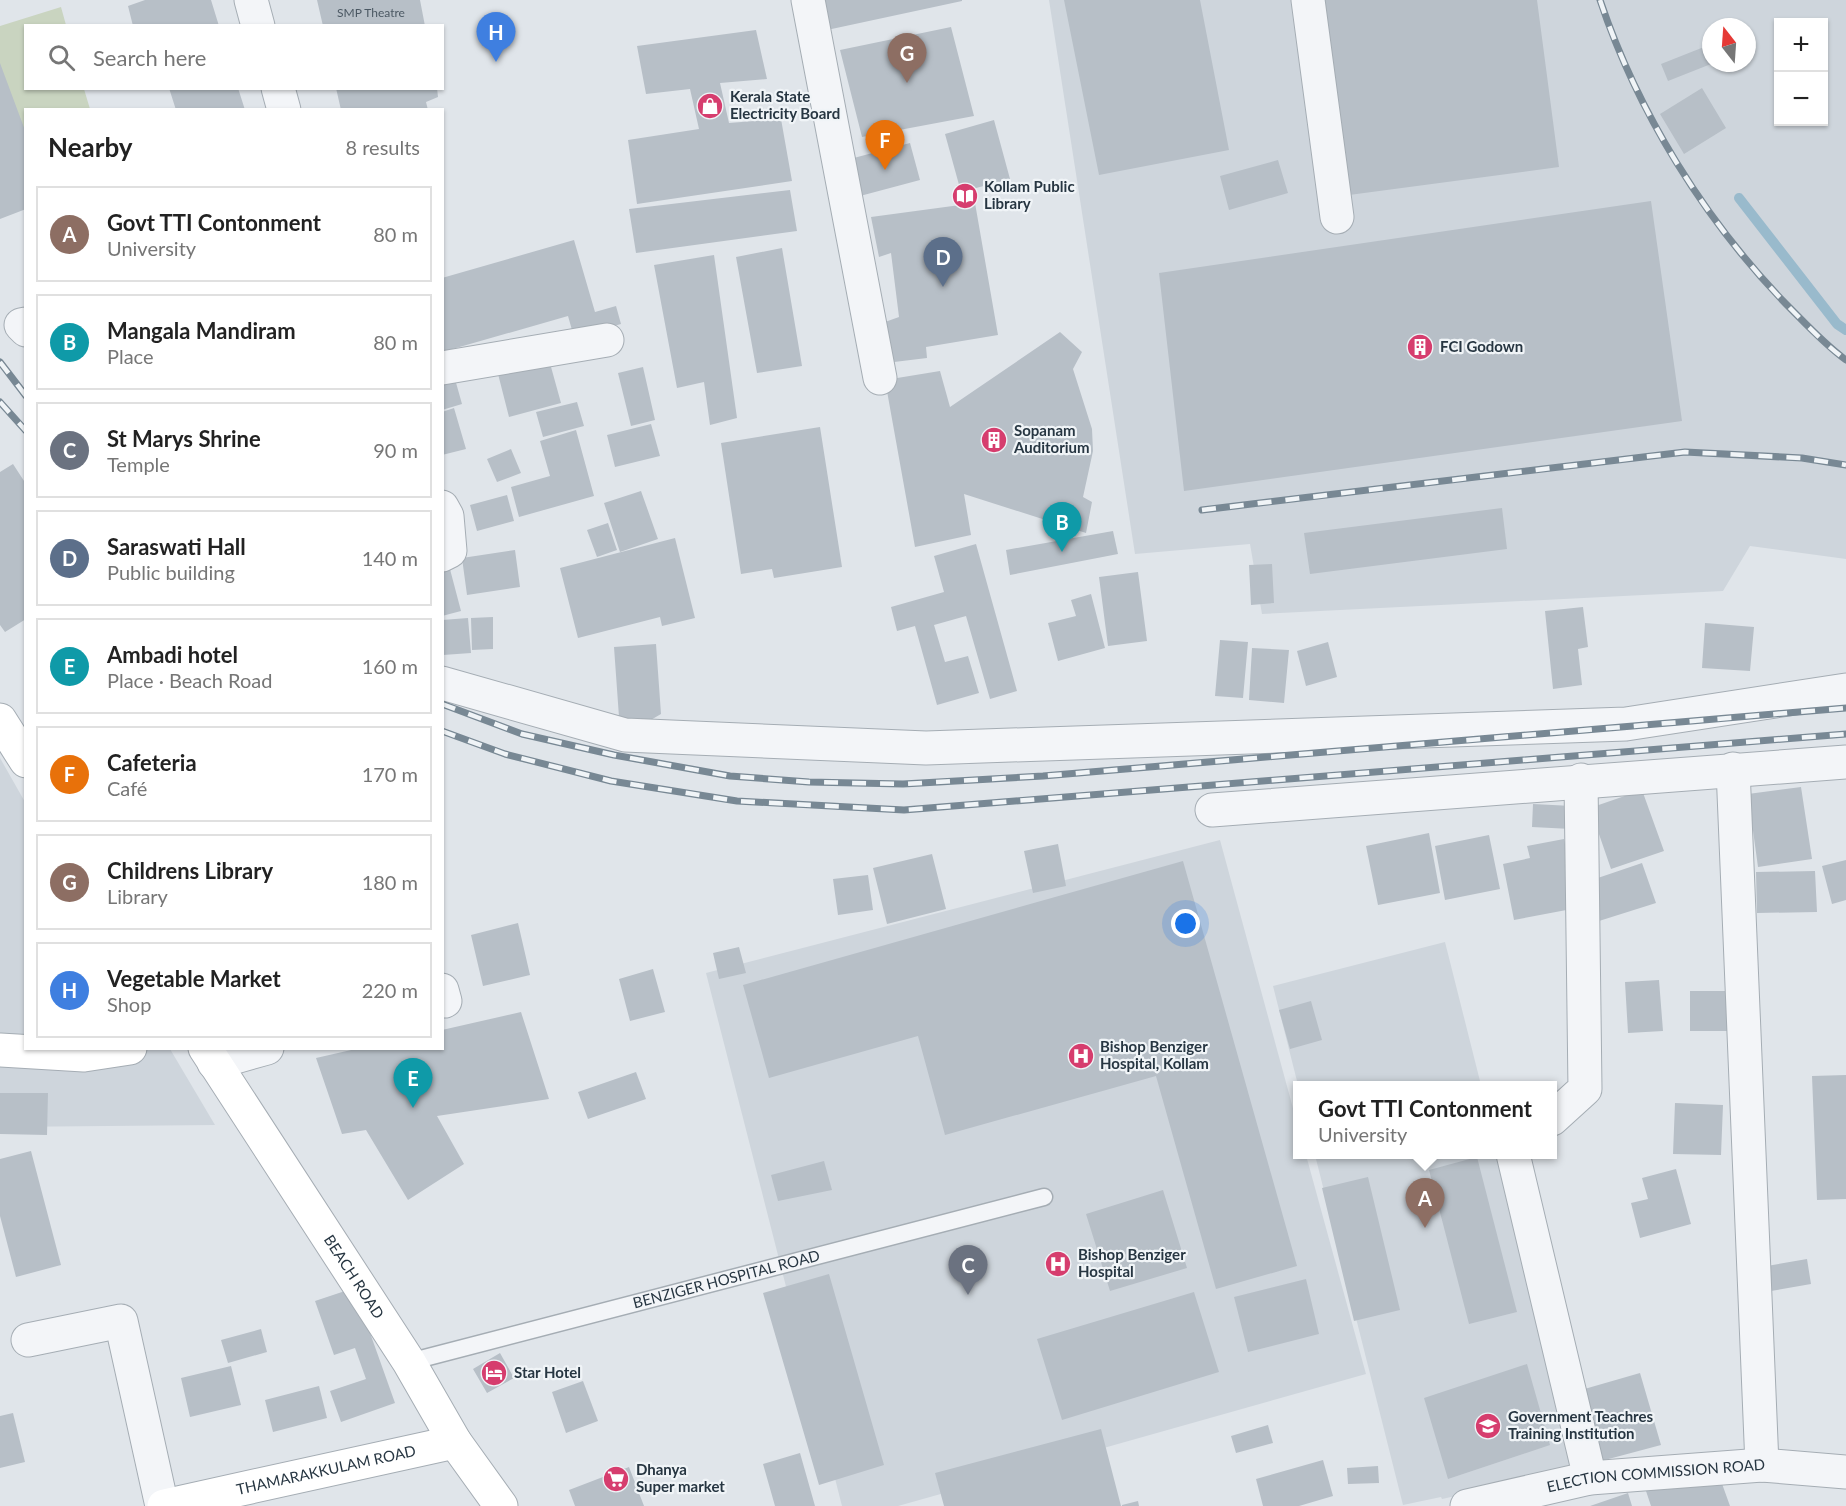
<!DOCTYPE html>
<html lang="en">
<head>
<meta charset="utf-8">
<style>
  :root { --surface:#fff; --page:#f6f6f6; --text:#222; --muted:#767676; --line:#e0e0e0; --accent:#d63d6e }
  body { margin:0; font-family:Lato,sans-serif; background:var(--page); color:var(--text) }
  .controls { position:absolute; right:18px; top:18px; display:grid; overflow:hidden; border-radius:0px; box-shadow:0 2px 4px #0004 }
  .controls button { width:54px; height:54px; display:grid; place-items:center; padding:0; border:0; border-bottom:2px solid var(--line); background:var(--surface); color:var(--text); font:30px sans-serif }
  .compass { position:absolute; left:1702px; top:18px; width:54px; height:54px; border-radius:50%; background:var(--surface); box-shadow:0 2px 4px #0004; rotate:343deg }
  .you { position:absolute; left:1186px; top:924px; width:21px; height:21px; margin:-15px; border:4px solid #fff; border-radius:50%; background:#1a73e8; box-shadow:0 0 0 9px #1a73e833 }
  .badge { display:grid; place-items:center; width:39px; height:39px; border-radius:50%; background:var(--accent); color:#fff; font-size:20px; font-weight:700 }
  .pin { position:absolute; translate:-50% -50px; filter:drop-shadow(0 2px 3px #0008) }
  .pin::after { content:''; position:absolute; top:32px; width:21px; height:18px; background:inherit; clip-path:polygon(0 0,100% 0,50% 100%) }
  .popup { position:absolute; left:1293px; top:1081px; width:264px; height:78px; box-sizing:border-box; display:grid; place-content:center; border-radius:0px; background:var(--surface); filter:drop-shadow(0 2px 4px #0005); font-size:20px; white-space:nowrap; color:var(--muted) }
  .popup b { font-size:22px; color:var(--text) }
  .popup::after { content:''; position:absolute; left:50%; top:100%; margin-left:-12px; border:12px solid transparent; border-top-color:var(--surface) }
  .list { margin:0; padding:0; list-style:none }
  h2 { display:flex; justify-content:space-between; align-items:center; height:78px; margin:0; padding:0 24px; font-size:26px }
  h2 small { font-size:20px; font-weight:400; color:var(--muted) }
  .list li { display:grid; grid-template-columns:39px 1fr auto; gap:18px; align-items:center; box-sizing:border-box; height:96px; margin:0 12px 12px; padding:0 12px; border:2px solid var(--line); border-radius:0px }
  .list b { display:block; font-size:22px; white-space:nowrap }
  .list p { margin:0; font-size:20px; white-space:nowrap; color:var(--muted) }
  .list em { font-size:20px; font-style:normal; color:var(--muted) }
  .icon { flex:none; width:33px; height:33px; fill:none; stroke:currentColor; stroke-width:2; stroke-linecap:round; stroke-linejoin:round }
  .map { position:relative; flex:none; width:1846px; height:1506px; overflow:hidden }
  .search { position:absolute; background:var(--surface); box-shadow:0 2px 4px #0004; left:24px; top:24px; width:420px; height:66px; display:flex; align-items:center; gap:15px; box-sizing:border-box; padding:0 21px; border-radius:0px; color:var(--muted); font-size:22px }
  .panel { position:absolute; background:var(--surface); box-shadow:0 2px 4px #0004; left:24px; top:108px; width:420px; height:942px; border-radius:0px }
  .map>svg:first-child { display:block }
  .built { fill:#ced5dc; fill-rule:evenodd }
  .green { fill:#c9d4c0 }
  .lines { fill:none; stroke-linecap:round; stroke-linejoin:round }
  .stream { stroke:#99bacc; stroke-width:10 }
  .building { fill:#b7bfc7 }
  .lane-casing { stroke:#a5adb4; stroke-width:19 }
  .street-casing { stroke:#a5adb4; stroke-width:35 }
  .secondary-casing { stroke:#a5adb4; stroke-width:35 }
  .lane { stroke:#f3f5f8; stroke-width:16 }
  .street { stroke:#f3f5f8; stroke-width:33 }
  .secondary { stroke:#fff; stroke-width:33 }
  .rail-casing { stroke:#788894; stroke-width:7 }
  .rail { stroke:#f0f4f7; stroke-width:4.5; stroke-dasharray:14; stroke-linecap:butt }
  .labels { text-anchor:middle; stroke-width:4.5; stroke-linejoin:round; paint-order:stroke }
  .number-label { font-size:12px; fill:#4b5863 }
  .poi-label { font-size:15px; font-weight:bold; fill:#273642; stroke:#f0f4f7; text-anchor:start }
  .street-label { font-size:15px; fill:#273642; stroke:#f0f4f7 }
</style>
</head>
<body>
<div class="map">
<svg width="1846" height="1506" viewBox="0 0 1846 1506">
  <rect width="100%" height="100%" fill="#e0e5ea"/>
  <path class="built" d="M1049 0H1846V559L1750 546 1723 591 1262 614 1250 544 1135 554ZM1778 22H1824V122H1778ZM1711 27H1747V63H1711Z
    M0 758 25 802 26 1048 170 1049 215 1125 0 1127Z
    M1220 840 1297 1123 1298 1154 1306 1155 1366 1374 898 1506H842L706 973Z
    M1445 942 1481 1085H1298L1273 986Z
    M1315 1155H1498L1577 1469 1442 1499 1441 1497 1403 1505Z"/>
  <path class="green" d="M61 7 66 25 26 26V88L84 89 90 109 26 110 25 193 0 176V26Z"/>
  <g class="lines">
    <path class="stream" d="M1739 198 1837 324 1846 330"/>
  </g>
  <path class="building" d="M145 0H211L219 26H133L128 6Z
    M317 0H420L425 26H323Z
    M820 0H962V1L827 30Z
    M1064 0H1200L1229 150 1099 175Z
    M1308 0H1537L1559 167 1334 197Z
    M951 27 974 116 862 137 840 50Z
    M756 30 767 79 720 83 729 123 781 119 792 181 637 204 628 140 699 129 690 89 646 94 637 46Z
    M1709 45 1711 64 1668 81 1661 64Z
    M0 63 26 133V209L0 219Z
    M169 88H238L245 110H176Z
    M336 88H437L438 97 426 102 428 110H341Z
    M1702 88 1726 128 1684 154 1660 114Z
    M994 120 1010 179 961 192 945 134Z
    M910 143 920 180 860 196 850 159Z
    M1278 160 1288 193 1229 210 1220 176Z
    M790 190 797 231 636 253 629 209Z
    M1651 201 1682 421 1184 491 1159 273Z
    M975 203 998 335 926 347 927 358 894 362 885 322 899 317 891 253 879 257 871 217Z
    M574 240 595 312 616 306 621 324 574 337 568 316 442 352V278Z
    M782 248 802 366 757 373 736 257Z
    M714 255 737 418 710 425 704 382 677 388 654 265Z
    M1060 332 1082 352 1073 369 1092 429 1093 451 1083 497 1092 502 1086 533 964 494 971 535 915 547 885 380 940 371 950 407Z
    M548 356 561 403 509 417 497 370Z
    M643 367 655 420 631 426 618 373Z
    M453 372 462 404 442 410V375Z
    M577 402 584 426 543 437 536 412Z
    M454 408 466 449 442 455V412Z
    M651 424 660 456 615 467 607 435Z
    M820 427 842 567 774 578 772 569 741 574 721 443Z
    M576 430 594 496 519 517 511 487 550 476 540 441Z
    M511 449 521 473 497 482 487 459Z
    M13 464 26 484V619L5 632 0 625V472Z
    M641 491 658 539 620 552 604 503Z
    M507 495 514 521 477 531 470 505Z
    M1502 508 1507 549 1310 574 1304 533Z
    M608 523 617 550 597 557 587 530Z
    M1113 531 1118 554 1010 575 1006 550Z
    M675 538 695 618 662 626 660 617 578 638 560 568Z
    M976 544 1017 691 990 699 966 616 934 625 945 662 968 656 979 693 937 705 915 626 897 631 891 607 944 592 934 556Z
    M515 550 520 587 467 595 462 558Z
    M446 554 461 611 442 616V555Z
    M1272 564 1274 603 1251 605 1249 565Z
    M1138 572 1147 641 1108 646 1099 577Z
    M1091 594 1105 648 1058 661 1048 623 1076 616 1071 600Z
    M1583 607 1588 647 1578 649 1582 685 1553 689 1545 611Z
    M493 617V649L472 650 471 618Z
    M468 618 471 653 443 655 442 620Z
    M1705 623 1754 627 1750 671 1702 668Z
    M1220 640 1248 642 1243 698 1215 696Z
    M1328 642 1337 677 1306 686 1297 651Z
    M656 644 661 714 625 735 619 717 614 647Z
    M1252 648 1289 650 1284 703 1249 700Z
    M1801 787 1812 859 1758 867 1748 794Z
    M1642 790 1664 851 1611 869 1590 808Z
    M1533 804 1572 806 1571 829 1532 827Z
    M1429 833 1440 893 1378 905 1366 846Z
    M1489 835 1500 889 1445 900 1435 846Z
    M1564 839 1577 908 1514 920 1503 864 1530 858 1527 846Z
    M1058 844 1066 886 1033 893 1024 851Z
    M932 854 946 909 887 924 873 868Z
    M1846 860V900L1832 904 1822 866Z
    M1183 861 1297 1266 1216 1289 1156 1076 945 1135 918 1036 769 1078 743 985Z
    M1642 863 1656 903 1599 921 1586 882Z
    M1815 871 1817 912 1757 913 1756 872Z
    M868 875 873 910 838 915 833 879Z
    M518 923 530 975 483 986 471 935Z
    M739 947 746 973 719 979 713 953Z
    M653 969 665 1012 630 1021 619 979Z
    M1659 980 1663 1031 1628 1033 1625 982Z
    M1690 991H1727V1031H1690Z
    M1311 1001 1322 1040 1290 1049 1279 1010Z
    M521 1012 549 1099 437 1116 464 1164 408 1200 366 1130 342 1134 316 1058 360 1048H442V1030Z
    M636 1072 646 1099 588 1119 578 1092Z
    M1846 1075V1199L1817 1200 1812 1076Z
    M0 1093H48L47 1135 0 1134Z
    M1675 1103 1723 1105 1721 1155 1673 1154Z
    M31 1151 61 1265 16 1277 0 1216V1159Z
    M1477 1157 1517 1312 1469 1324 1429 1170Z
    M824 1161 832 1190 778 1201 771 1175Z
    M1676 1169 1691 1224 1640 1238 1631 1203 1648 1199 1642 1178Z
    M1368 1177 1400 1310 1354 1321 1322 1188Z
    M1163 1190 1187 1268 1110 1291 1086 1214Z
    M1807 1259 1811 1284 1771 1291 1767 1266Z
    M829 1274 884 1465 819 1485 763 1293Z
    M1306 1279 1319 1334 1248 1352 1234 1297Z
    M354 1288 395 1403 341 1422 330 1391 366 1379 355 1348 334 1355 315 1301Z
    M1194 1292 1219 1372 1062 1420 1037 1339Z
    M261 1329 267 1352 228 1363 221 1340Z
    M500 1353 514 1378 487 1393 473 1369Z
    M1527 1364 1550 1445 1448 1479 1424 1398Z
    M231 1366 241 1405 190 1417 181 1378Z
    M1640 1373 1661 1445 1601 1461 1581 1390Z
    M583 1381 598 1421 566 1433 552 1392Z
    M319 1386 327 1418 273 1432 265 1400Z
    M13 1413 25 1462 0 1468V1416Z
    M1268 1425 1273 1443 1236 1453 1231 1436Z
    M1101 1429 1121 1506H944L935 1473Z
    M800 1453 815 1506H775L763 1464Z
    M1323 1460 1333 1496 1299 1506H1263L1256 1479Z
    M1378 1466 1379 1483 1348 1484 1347 1468Z
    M629 1467 644 1506H575L569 1490Z
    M1716 1467 1730 1506H1651L1646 1491Z
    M1628 1493 1632 1506H1590Z
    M1138 1501 1139 1506H1122V1505Z"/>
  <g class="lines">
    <g class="lane-casing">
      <g id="lane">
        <path id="s1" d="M409 1362 1044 1197"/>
      </g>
    </g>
    <g class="street-casing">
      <g id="street">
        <path d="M251 0 258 26"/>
        <path d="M808 0 880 378"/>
        <path d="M1308 0 1337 217"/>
        <path d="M278 88 284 110"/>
        <path d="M26 324 21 325 26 330"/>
        <path d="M442 368 607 340"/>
        <path d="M442 507 447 516 450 551 442 555"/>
        <path d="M442 683 625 735 926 748 1626 724 1846 690"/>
        <path d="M1733 769 1762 1465"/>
        <path d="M1212 810 1846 762"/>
        <path d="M442 990 445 1001H442"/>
        <path d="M214 1063 267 1048"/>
        <path d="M1552 1119 1585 1089 1581 780"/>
        <path d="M1513 1154 1590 1478"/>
        <path d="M28 1340 121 1321 162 1506"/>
        <path id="s2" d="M1467 1506 1590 1478 1762 1465 1846 1472"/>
      </g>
    </g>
    <g class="secondary-casing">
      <g id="secondary">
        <path d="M0 720 26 761"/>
        <path id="s3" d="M205 1048 409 1362 455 1442 501 1506"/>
        <path d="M0 1050 84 1055 130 1048"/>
        <path id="s4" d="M164 1506 455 1442"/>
      </g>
    </g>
    <use href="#lane" class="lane"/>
    <use href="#street" class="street"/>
    <use href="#secondary" class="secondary"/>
    <g class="rail-casing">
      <path id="rail" d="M1600 0C1638 113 1704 219 1786 304 1806 324 1824 344 1846 360
        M0 362 26 396
        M0 402 26 431
        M1202 510 1685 452 1802 458 1846 465
        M442 704 522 734 614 755 730 776 809 782 903 784 1043 776 1846 708
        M442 731 505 754 611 781 737 801 904 810 1846 734"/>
    </g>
    <use href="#rail" class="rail"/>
  </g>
  <defs>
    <g id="shop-disc" transform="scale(1.35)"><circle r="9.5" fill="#d63d6e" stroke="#f0f4f7"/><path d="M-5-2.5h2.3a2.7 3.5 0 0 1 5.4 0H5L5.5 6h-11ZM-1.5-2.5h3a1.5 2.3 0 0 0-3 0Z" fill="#fff"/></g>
    <g id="library-disc" transform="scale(1.35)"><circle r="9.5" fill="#d63d6e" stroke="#f0f4f7"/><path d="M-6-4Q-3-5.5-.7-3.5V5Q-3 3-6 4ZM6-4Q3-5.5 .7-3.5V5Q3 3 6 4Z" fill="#fff"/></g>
    <g id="building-disc" transform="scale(1.35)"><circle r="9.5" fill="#d63d6e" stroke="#f0f4f7"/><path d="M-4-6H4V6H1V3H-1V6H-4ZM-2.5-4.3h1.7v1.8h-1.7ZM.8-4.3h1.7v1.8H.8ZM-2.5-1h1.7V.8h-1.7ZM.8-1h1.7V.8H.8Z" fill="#fff"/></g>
    <g id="hospital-disc" transform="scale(1.35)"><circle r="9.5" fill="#d63d6e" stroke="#f0f4f7"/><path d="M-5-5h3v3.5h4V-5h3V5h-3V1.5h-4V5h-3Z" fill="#fff"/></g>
    <g id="hotel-disc" transform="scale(1.35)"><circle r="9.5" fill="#d63d6e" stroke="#f0f4f7"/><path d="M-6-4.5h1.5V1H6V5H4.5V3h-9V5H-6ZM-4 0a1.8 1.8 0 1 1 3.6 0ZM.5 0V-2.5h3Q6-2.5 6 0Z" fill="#fff"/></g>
    <g id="university-disc" transform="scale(1.35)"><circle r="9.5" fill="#d63d6e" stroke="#f0f4f7"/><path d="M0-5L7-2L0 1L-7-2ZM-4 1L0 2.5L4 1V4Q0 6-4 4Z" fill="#fff"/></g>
    <g id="supermarket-disc" transform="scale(1.35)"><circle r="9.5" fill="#d63d6e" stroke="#f0f4f7"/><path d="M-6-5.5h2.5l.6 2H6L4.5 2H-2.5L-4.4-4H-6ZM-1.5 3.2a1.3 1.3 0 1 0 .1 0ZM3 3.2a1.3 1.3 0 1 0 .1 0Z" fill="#fff"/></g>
  </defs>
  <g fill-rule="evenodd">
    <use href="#shop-disc" x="710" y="106"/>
    <use href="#library-disc" x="965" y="196"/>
    <use href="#building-disc" x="1420" y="347"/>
    <use href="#building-disc" x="994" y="440"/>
    <use href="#hospital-disc" x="1081" y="1056"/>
    <use href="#hospital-disc" x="1058" y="1264"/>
    <use href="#hotel-disc" x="494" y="1373"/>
    <use href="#university-disc" x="1488" y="1426"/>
    <use href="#supermarket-disc" x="616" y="1479"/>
  </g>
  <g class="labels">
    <g class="number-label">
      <text x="371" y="17">SMP Theatre</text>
    </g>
    <g class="poi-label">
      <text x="730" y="102">Kerala State<tspan x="730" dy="17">Electricity Board</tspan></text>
      <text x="984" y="192">Kollam Public<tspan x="984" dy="17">Library</tspan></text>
      <text x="1440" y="352">FCI Godown</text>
      <text x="1014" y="436">Sopanam<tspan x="1014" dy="17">Auditorium</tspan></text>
      <text x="1100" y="1052">Bishop Benziger<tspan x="1100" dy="17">Hospital, Kollam</tspan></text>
      <text x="1078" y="1260">Bishop Benziger<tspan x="1078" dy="17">Hospital</tspan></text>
      <text x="514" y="1378">Star Hotel</text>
      <text x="1508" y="1422">Government Teachres<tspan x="1508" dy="17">Training Institution</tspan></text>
      <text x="636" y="1475">Dhanya<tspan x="636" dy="17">Super market</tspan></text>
    </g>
    <g class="street-label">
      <text dy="5" stroke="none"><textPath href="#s3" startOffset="273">BEACH ROAD</textPath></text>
      <text dy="5" stroke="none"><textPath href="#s1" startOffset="328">BENZIGER HOSPITAL ROAD</textPath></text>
      <text dy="5" stroke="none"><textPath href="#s4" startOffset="166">THAMARAKKULAM ROAD</textPath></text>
      <text dy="5" stroke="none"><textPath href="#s2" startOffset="192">ELECTION COMMISSION ROAD</textPath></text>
    </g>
  </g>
</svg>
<div class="controls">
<button>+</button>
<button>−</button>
</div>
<svg class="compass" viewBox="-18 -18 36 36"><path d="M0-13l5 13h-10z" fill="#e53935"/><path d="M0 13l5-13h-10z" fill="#767676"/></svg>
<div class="you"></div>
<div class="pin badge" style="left:1425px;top:1228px;background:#8d6e63">A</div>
<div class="popup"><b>Govt TTI Contonment</b>University</div>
<div class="pin badge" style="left:1062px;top:552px;background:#0f9aa8">B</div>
<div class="pin badge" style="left:968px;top:1295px;background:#6b7280">C</div>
<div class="pin badge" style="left:943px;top:287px;background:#5c6f8a">D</div>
<div class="pin badge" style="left:413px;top:1108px;background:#0f9aa8">E</div>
<div class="pin badge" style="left:885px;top:170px;background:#e8710a">F</div>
<div class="pin badge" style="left:907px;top:83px;background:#8d6e63">G</div>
<div class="pin badge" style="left:496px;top:62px;background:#3f7fe0">H</div>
<div class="search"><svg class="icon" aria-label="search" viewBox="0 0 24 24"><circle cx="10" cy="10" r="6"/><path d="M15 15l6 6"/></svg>Search here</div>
<section class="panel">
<h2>Nearby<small>8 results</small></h2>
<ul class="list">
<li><span class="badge" style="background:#8d6e63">A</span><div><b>Govt TTI Contonment</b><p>University</p></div><em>80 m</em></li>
<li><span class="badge" style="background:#0f9aa8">B</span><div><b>Mangala Mandiram</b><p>Place</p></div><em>80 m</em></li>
<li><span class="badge" style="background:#6b7280">C</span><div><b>St Marys Shrine</b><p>Temple</p></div><em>90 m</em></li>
<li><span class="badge" style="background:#5c6f8a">D</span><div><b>Saraswati Hall</b><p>Public building</p></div><em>140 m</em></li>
<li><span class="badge" style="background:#0f9aa8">E</span><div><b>Ambadi hotel</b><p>Place · Beach Road</p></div><em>160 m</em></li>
<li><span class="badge" style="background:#e8710a">F</span><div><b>Cafeteria</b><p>Café</p></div><em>170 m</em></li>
<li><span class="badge" style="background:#8d6e63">G</span><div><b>Childrens Library</b><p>Library</p></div><em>180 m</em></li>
<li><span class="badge" style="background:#3f7fe0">H</span><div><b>Vegetable Market</b><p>Shop</p></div><em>220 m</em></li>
</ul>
</section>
</div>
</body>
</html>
